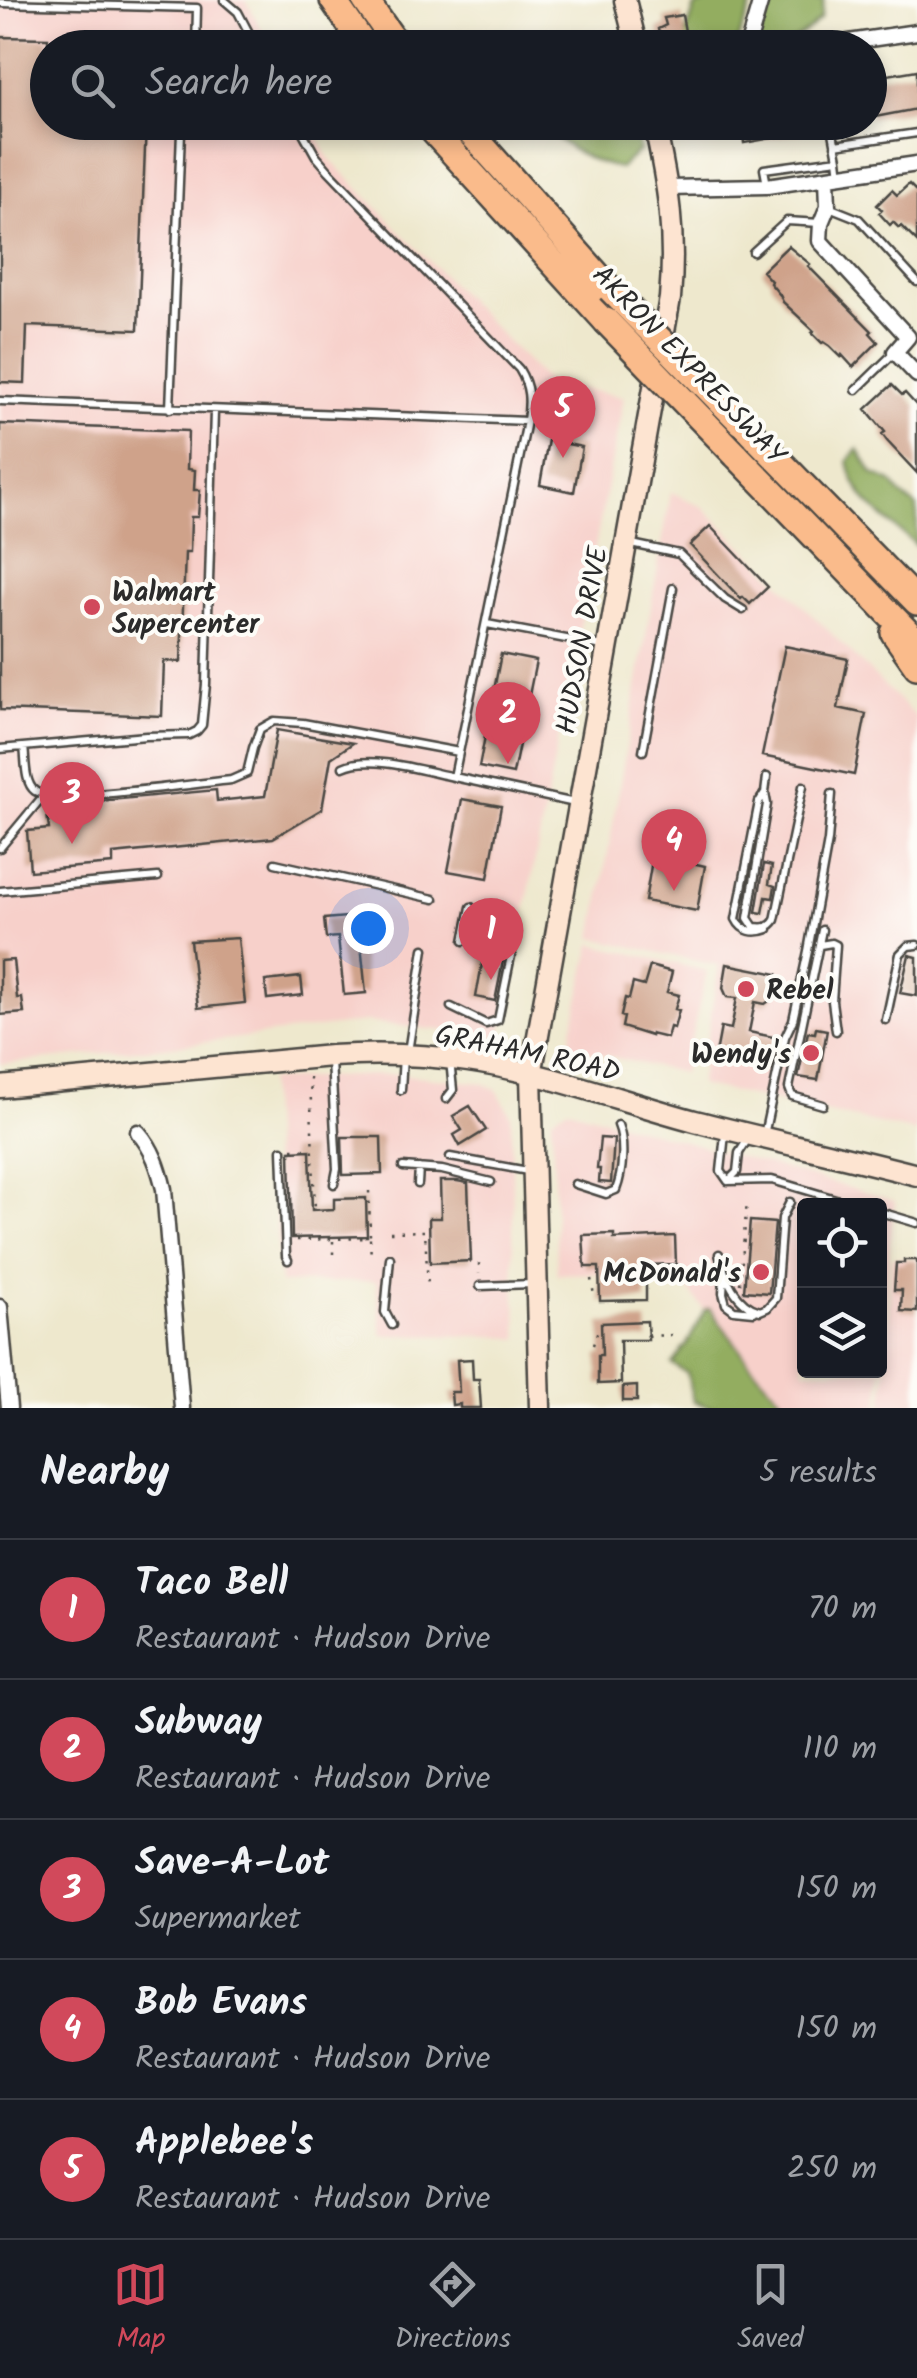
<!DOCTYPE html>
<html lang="en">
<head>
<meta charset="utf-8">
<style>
  :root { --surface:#171b24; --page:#242831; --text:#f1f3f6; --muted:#9ea1a6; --line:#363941; --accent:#d1495b }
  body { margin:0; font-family:Kalam,sans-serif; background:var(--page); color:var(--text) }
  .controls { position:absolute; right:30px; bottom:30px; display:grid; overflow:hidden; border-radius:10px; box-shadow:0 5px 15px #0003 }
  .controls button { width:90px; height:90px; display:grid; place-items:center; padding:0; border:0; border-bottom:2px solid var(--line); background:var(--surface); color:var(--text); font:50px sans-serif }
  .you { position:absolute; left:368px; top:928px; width:35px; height:35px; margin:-25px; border:8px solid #fff; border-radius:50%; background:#1a73e8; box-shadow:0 0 0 15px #1a73e833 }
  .badge { display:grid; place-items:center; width:65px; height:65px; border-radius:50%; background:var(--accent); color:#fff; font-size:32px; font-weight:700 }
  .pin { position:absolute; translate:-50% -82px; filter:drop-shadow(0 2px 5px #0008) }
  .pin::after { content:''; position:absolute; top:52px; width:35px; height:30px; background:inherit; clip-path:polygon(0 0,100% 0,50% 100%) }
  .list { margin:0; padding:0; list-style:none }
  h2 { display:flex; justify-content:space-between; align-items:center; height:130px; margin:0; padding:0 40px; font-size:42px }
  h2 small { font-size:32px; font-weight:400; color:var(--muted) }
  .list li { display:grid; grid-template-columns:65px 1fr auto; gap:30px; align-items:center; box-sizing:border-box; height:140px; padding:0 40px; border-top:2px solid var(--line) }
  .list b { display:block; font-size:38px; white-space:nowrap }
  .list p { margin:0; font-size:32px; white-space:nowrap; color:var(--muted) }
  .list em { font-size:32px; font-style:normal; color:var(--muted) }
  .icon { flex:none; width:55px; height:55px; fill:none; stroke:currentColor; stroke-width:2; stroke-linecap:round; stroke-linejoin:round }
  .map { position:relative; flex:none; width:917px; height:1408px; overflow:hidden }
  .search { position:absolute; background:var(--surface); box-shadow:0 5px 15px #0003; left:30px; right:30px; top:30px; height:110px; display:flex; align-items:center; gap:25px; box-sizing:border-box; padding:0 35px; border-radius:55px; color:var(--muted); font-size:38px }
  .sheet { height:830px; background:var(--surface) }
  nav { display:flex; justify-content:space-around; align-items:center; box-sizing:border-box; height:140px; border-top:2px solid var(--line); background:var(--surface); font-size:28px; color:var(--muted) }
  nav a { display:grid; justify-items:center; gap:5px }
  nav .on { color:var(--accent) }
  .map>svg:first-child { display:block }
  .built { fill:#f7d0ca; fill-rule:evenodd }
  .forest { fill:#93ad60; stroke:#5f6c46; stroke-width:2.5 }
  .building { fill:#cfa28a }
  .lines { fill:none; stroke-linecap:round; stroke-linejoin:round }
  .lane-casing { stroke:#484743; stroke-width:11 }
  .street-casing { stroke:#484743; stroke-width:19 }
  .secondary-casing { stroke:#484743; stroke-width:25 }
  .highway-casing { stroke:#484743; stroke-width:30 }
  .path { stroke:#484743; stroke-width:2.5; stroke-dasharray:2.5 8; stroke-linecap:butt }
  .lane { stroke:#fff; stroke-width:6 }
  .street { stroke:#fff; stroke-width:14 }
  .secondary { stroke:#fde4d1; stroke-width:20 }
  .highway { stroke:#fabb8b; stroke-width:25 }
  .highway-bridge-casing { stroke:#484743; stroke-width:30; stroke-linecap:butt }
  .highway-bridge { stroke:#fabb8b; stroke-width:25 }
  .poi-dot { fill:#d1495b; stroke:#fdfcf7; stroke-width:4 }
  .labels { text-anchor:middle; stroke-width:8; stroke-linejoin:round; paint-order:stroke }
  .street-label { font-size:28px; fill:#2b2b2b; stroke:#fdfcf7 }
  .poi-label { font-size:28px; font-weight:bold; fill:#2b2b2b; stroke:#fdfcf7; text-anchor:start }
</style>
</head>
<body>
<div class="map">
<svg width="917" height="1408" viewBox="0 0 917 1408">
  <rect width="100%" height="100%" fill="#fdfcf7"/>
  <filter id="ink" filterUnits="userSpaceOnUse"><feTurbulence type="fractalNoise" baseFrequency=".01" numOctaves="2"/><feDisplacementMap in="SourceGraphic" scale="20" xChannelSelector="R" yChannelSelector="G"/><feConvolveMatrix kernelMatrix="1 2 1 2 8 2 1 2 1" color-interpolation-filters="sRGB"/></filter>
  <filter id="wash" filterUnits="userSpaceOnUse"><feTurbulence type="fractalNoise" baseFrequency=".0048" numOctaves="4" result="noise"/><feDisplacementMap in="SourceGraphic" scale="40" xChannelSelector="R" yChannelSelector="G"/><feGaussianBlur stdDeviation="2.25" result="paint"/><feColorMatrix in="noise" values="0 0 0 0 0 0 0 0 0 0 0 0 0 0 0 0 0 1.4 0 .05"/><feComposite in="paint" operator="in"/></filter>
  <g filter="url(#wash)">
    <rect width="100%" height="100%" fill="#eee8cd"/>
    <path class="built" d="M0 0H246L271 47 48 48V122L310 123 329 158 547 382 624 397 501 1037 366 1022 183 1045 0 1064Z
      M671 492 703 507 917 718V1132L699 1085 719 966 593 938Z
      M592 944 707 971 683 1073 568 1047Z
      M395 1074 482 1083 497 1090 511 1115 514 1277 519 1339 493 1336 382 1335 376 1281 280 1283 268 1080Z
      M568 1108 895 1201 890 1241 879 1408H779L675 1272 557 1274 552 1117ZM804 1206H880V1370H804Z
      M892 1257 917 1259V1408H883Z"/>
    <path class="forest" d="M725 0H754L735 47 678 48 682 45 695 7 709 2Z
      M773 0H824L821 18C799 40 787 48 755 44L757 35Z
      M540 123H636L639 151 620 168C588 163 562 145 540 123Z
      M858 449 873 474 892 482 900 494 917 507V546C888 519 855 503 848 461Z
      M710 1309 752 1366 790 1408H712L693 1401 687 1373 672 1364 687 1344 705 1310Z"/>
    <g id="blocks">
      <path class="building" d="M682 15 687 42 666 46V44H661L658 29 666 25 664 18Z
        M0 37 48 38V122H146L138 330 27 326 25 383 0 382Z
        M917 70V109L870 118V78Z
        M741 122H822V129L744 143Z
        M909 184 917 192V242L901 226 899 228 893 222 890 225 879 213 882 210 877 205 892 190 897 195Z
        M788 246 810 264 808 266 872 331 870 333 878 342 853 367 842 355 841 357 830 346 824 342 822 343 812 333 814 331 783 302 780 295 770 283 771 281 762 271Z
        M892 385 902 395 905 393 917 406V473L887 441 882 434 885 432 866 409Z
        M0 424 188 431 187 469 195 470 194 490H200L198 517H191L190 552H185L181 662 164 661 162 716 0 710Z
        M548 440 582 447 574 492 540 485Z
        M710 526 768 587 750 604 743 597 741 599 690 545Z
        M785 646 848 659 838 708 866 714 854 775 762 756Z
        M501 654 536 661 513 774 479 767Z
        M277 730 353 743 331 758 322 809 273 838 113 854V864L30 871 27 831 49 829 46 806 216 790 217 801 265 796Z
        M462 799 501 806 488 878 448 871Z
        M653 854 705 866 697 911 645 901Z
        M764 864 772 866 769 884 775 886 773 898 766 897 763 913 756 912Z
        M358 916 366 993 344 995 338 937 326 938 324 919Z
        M238 938 245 1003 198 1008 190 941Z
        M909 955 917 957V996L900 993Z
        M483 958 503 961 495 1001 476 997Z
        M13 960 17 998H22L24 1013 0 1015V961Z
        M727 964 777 974 772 999 765 1004 755 1002 749 1032 778 1038 771 1070 715 1059 721 1027 731 1029 737 998 727 997 723 988Z
        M650 966 672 972 667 992 679 995 675 1009 679 1010 674 1028 670 1027 667 1038 651 1034V1036L622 1027 624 1017 621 1016 625 998 629 999 633 983 644 986Z
        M301 977 303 995 267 999 265 981Z
        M816 1028 827 1030 818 1080 798 1077 808 1032 815 1033Z
        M470 1106 486 1130 460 1146 454 1135 462 1130 453 1116Z
        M342 1137H381L382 1174 343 1175Z
        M600 1138 614 1139 611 1183 599 1182 600 1169H597Z
        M310 1150 312 1210 334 1209V1199L366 1198 367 1236 292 1238 290 1151Z
        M440 1181H457L468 1183 471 1261 430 1263 429 1218H441Z
        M750 1221 775 1223 769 1293 744 1291Z
        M614 1234V1239L675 1236 676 1264 646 1265V1300L600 1301 599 1267H585L583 1235Z
        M904 1260H917V1312L901 1311 902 1290H894L896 1263H904Z
        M647 1321 648 1340H620L621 1383 598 1384V1355H602L601 1323Z
        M472 1359 473 1379H479L481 1408H460V1404L452 1405 451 1392H459L457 1360Z
        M637 1386V1401H623V1387Z"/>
    </g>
  </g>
  <g filter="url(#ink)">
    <use href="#blocks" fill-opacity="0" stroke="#484743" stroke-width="2.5"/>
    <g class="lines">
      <g class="lane-casing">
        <path id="lane" d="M224 0 238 12 257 48
          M0 3 197 8 196 48
          M297 122 316 156 329 171 519 369C530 387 530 401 527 421L454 777 575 803
          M831 122 838 159
          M835 145 917 133
          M767 185 764 169 838 159 840 176
          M829 207 859 219 917 282
          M753 252 787 221 820 223
          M856 390 894 353
          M0 401 527 421
          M170 409 181 132 184 122
          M627 543 679 554 725 599 743 610
          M487 624 603 646
          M24 747C26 760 24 783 35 791 54 804 200 783 231 780L247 773 253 748 260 729 274 721 303 723 459 752
          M0 749 146 736 189 735 197 731 202 725 206 684 214 411
          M643 751 673 588
          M343 767C370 754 424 771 454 777
          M767 777 765 793 767 804 748 918 754 927C764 928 770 928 775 920L803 786
          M764 794 759 802 736 919C742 932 755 934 768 929
          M0 848 44 795
          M275 863 434 899
          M0 891 158 877
          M822 930 789 1088 792 1096 823 1105
          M464 941 471 907
          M820 945 832 943 836 945 832 1001 836 1031
          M451 1007 486 1024 498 1020 512 951
          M886 1020 900 954 908 946 917 945
          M408 1052 424 949
          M331 1061 337 1169 334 1184
          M401 1090 403 1056
          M446 1099 453 1090 450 1060
          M725 1134 721 1171 728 1181
          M764 1135 785 1037 793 1020 808 951 828 841 832 794
          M282 1150 286 1256 288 1260
          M450 1157 528 1171
          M403 1167 442 1170 491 1182
          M729 1180 737 1172 739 1153 748 1139
          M728 1181 772 1180 859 1206
          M418 1184 419 1168
          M575 1184 606 1194 616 1190C623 1172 625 1142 618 1125
          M880 1212 917 1223
          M719 1254C725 1277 735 1304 760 1311L767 1308 776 1298 782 1218 790 1202
          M390 1258 385 1312 392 1325
          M724 1277 723 1293 726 1304 734 1310 754 1312
          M480 1286 533 1284"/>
      </g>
      <g class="street-casing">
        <path id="street" d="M747 48 761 0
          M808 48 917 32
          M827 178 828 206 821 223 820 241 908 337 895 352 917 375
          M668 188 767 186 917 164
          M138 1132C153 1149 159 1168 164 1189L182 1408
          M0 1307 9 1408"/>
      </g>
      <g class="secondary-casing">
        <path id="secondary" d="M625 0 637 48
          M0 1087 331 1056C377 1053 422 1054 468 1061 545 1072 620 1101 695 1121 769 1140 843 1156 917 1175
          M540 1408 531 1075 670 298C676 233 668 185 654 122"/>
      </g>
      <g class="highway-casing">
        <path id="highway" d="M333 0 366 48
          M365 0 399 48
          M425 122 606 321
          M461 122 610 289
          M741 422 917 602
          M736 455 917 642
          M894 633 917 666"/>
      </g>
      <path class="path" d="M310 1077 315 1210
        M292 1149H312
        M369 1191 370 1237
        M390 1232 425 1231 428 1288
        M297 1240 370 1238 371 1259
        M333 1241V1260
        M469 1261 479 1263V1274
        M591 1279 594 1295H597
        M740 1284 747 1201
        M648 1336 674 1335
        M593 1345 598 1330"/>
      <use href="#lane" class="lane"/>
      <use href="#street" class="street"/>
      <use href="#secondary" class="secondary"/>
      <use href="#highway" class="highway"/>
      <g class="highway-bridge-casing">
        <path id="highway-bridge" d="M610 289 741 422
          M606 321 736 455"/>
      </g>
      <use href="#highway-bridge" class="highway-bridge"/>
    </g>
  </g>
  <g class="poi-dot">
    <circle cx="92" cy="607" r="10"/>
    <circle cx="746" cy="989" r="10"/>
    <circle cx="811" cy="1053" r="10"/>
    <circle cx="761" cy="1272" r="10"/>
  </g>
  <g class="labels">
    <g class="street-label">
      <text transform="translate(690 364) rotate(46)" y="10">AKRON EXPRESSWAY</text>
      <text transform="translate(581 640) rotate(-80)" y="10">HUDSON DRIVE</text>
      <text transform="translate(528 1052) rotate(12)" y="10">GRAHAM ROAD</text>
    </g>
    <g class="poi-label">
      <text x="112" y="601">Walmart<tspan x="112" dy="32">Supercenter</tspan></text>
      <text x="766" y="999">Rebel</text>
      <text x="791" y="1063" text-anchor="end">Wendy's</text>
      <text x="741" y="1282" text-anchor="end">McDonald's</text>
    </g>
  </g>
</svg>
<div class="controls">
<button><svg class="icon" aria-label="locate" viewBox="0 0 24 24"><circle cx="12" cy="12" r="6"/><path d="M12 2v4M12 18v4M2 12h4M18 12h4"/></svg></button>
<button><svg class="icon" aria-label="layers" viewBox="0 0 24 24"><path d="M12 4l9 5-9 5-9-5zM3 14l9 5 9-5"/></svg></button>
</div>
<div class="you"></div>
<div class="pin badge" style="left:491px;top:980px">1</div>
<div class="pin badge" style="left:508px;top:764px">2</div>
<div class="pin badge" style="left:72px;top:844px">3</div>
<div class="pin badge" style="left:674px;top:891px">4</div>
<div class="pin badge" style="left:563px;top:458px">5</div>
<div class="search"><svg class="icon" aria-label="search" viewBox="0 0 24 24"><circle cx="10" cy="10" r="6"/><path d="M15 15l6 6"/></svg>Search here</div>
</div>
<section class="sheet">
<h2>Nearby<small>5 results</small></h2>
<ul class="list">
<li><span class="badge">1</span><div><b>Taco Bell</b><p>Restaurant · Hudson Drive</p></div><em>70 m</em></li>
<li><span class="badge">2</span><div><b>Subway</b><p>Restaurant · Hudson Drive</p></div><em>110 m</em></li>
<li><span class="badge">3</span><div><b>Save-A-Lot</b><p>Supermarket</p></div><em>150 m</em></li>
<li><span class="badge">4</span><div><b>Bob Evans</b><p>Restaurant · Hudson Drive</p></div><em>150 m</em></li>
<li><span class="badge">5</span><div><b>Applebee's</b><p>Restaurant · Hudson Drive</p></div><em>250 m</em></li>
</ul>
</section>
<nav>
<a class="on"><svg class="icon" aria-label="map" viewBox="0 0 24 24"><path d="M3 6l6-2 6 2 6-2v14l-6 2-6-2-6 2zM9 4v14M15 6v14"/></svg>Map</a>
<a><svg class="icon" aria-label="directions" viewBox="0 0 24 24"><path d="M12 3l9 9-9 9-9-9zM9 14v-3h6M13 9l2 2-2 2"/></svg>Directions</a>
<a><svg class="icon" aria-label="saved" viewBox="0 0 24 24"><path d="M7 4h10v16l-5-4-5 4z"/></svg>Saved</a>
</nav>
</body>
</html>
